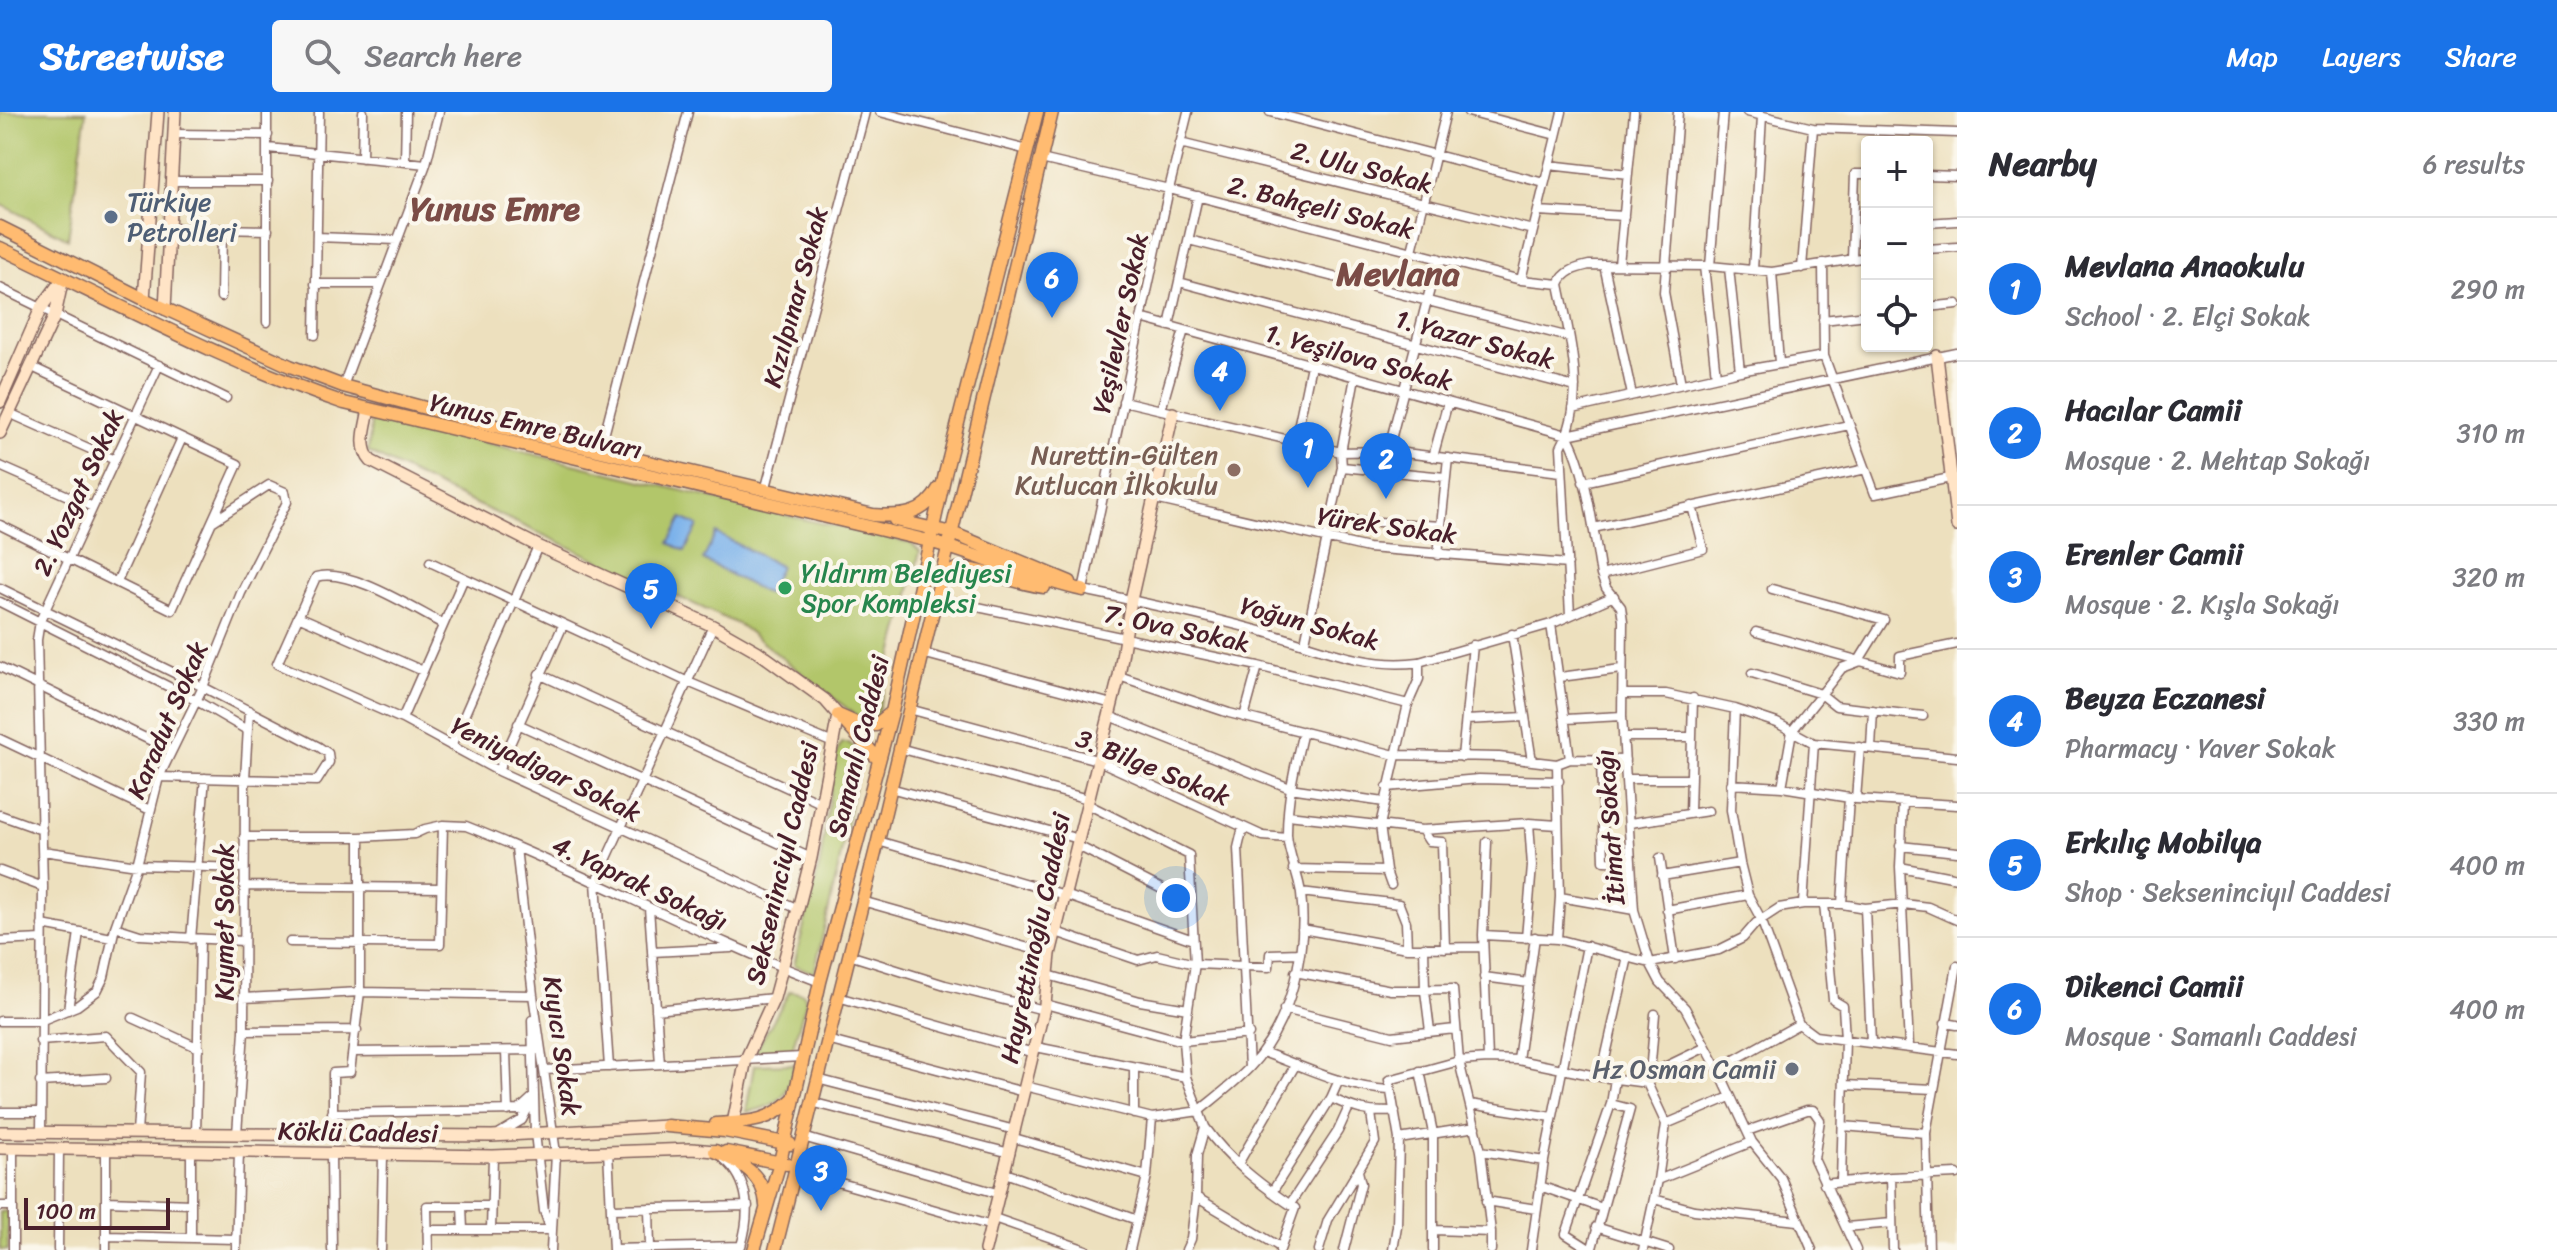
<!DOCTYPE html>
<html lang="en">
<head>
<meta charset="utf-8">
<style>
  :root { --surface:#fff; --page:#f7f7f7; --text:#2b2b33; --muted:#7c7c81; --line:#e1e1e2; --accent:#1a73e8 }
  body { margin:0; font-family:Sriracha,sans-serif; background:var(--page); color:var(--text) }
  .controls { position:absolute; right:24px; top:24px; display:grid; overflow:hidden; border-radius:8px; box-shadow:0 2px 6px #0004 }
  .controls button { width:72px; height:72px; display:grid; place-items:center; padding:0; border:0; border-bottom:2px solid var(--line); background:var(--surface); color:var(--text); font:40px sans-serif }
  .scale { position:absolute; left:24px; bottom:20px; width:146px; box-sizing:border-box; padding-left:8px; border:4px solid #4a1f2b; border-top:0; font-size:22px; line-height:28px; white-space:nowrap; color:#4a1f2b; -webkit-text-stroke:6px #fbf7ec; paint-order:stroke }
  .you { position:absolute; left:1176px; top:786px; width:28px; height:28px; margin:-20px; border:6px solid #fff; border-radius:50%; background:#1a73e8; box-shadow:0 0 0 12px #1a73e833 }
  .badge { display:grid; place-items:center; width:52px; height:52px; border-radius:50%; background:var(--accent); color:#fff; font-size:26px; font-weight:700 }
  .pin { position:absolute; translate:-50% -66px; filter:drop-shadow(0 2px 4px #0008) }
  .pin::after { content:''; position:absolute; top:42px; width:28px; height:24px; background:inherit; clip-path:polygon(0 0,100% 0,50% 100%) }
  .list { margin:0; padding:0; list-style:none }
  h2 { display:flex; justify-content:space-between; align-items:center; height:104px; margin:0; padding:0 32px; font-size:34px }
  h2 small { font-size:26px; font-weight:400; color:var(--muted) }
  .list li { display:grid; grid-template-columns:52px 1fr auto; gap:24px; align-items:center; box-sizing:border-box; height:144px; padding:0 32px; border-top:2px solid var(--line) }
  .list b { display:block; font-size:30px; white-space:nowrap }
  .list p { margin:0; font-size:26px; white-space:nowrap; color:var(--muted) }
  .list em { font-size:26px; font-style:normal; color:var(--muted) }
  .icon { flex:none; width:44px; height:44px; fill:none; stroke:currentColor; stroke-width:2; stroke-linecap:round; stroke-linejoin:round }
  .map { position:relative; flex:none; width:1957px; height:1138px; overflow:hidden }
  header { display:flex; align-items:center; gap:48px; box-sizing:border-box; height:112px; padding:0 40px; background:var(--accent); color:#fff }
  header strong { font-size:38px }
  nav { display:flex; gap:44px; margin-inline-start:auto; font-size:28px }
  .search { width:560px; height:72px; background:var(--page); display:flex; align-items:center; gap:20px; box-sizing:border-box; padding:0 28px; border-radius:8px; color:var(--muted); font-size:30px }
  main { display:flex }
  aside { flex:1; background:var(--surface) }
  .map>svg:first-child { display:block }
  .green { fill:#b2c66a; stroke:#7e724a; stroke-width:2 }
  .water { fill:#7cb2eb; stroke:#63688b; stroke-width:2 }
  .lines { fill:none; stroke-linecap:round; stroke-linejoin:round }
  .street-casing { stroke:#83635e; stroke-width:11 }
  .secondary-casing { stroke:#83635e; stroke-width:14 }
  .primary-casing { stroke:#83635e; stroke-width:15 }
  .street { stroke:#fff; stroke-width:8 }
  .secondary { stroke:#ffe4c6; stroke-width:11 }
  .primary { stroke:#ffbb71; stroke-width:12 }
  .service-dot { fill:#5c6f8a; stroke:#fbf7ec; stroke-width:3 }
  .education-dot { fill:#8d6e63; stroke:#fbf7ec; stroke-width:3 }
  .leisure-dot { fill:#2e9e5b; stroke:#fbf7ec; stroke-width:3 }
  .worship-dot { fill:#6b7280; stroke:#fbf7ec; stroke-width:3 }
  .labels { text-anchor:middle; stroke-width:8; stroke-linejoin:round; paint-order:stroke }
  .street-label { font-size:26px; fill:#4a1f2b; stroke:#fbf7ec }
  .service-label { font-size:26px; fill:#4e5e75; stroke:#fbf7ec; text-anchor:start }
  .education-label { font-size:26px; fill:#785e54; stroke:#fbf7ec; text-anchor:end }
  .leisure-label { font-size:26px; fill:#27864d; stroke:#fbf7ec; text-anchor:start }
  .worship-label { font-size:26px; fill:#5b616d; stroke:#fbf7ec; text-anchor:end }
  .district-label { font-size:34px; font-weight:bold; fill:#7b4c46; stroke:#fbf7ec }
</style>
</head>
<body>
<header>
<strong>Streetwise</strong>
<div class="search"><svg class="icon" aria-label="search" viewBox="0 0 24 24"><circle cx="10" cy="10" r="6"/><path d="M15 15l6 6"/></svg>Search here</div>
<nav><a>Map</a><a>Layers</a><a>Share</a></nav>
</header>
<main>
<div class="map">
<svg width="1957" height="1138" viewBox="0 0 1957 1138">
  <rect width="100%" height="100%" fill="#fbf7ec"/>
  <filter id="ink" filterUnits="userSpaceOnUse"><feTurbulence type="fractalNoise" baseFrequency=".0125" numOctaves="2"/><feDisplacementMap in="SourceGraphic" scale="16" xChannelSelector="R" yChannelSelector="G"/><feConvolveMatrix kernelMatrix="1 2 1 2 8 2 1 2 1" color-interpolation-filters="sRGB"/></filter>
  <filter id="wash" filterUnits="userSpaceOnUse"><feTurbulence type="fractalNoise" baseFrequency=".006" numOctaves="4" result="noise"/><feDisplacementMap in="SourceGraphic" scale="32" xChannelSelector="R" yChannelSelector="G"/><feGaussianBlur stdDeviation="1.8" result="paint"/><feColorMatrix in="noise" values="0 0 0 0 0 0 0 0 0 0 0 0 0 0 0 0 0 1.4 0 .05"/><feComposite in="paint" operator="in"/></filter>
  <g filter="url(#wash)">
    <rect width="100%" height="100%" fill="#ede0be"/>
    <path class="green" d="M0 0H86L68 127 0 92Z
      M372 303 761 398 911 431 920 440 877 603 871 610 862 608 740 513 443 377 368 340Z
      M841 631H849L861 641 838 757 814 861 794 853 820 751 835 647Z
      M790 879 804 882 806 889 792 938 755 940Z
      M795 952C788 984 780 994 746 1000L754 953Z
      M7 1099 8 1138H0V1100Z"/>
    <path class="water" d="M682 406 698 414 685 439 669 431Z
      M716 421 780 454 767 482 703 448Z"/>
  </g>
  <g filter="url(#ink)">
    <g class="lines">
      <g class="street-casing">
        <path id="street" d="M880 0 1027 38
          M1188 0 1169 77 1083 478C1141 490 1200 503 1257 518 1312 532 1362 558 1419 550L1551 512 1614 484
          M1270 0 1544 71
          M1468 0 1556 23
          M1678 0 1664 180 1681 272
          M1747 0 1813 16 1957 21
          M174 22 268 23
          M1180 31 1533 118
          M268 36 426 52
          M362 46 363 0
          M1041 47 1169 77 1521 168 1559 172C1564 159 1576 156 1589 153L1710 154 1772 160 1867 145
          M405 50 406 0
          M1549 53 1628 62
          M1927 63 1957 64
          M173 69H268
          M1538 99 1624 104
          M1927 111 1957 109
          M170 116 268 118
          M1855 118 1867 117
          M317 125 397 128
          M1189 128 1569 225
          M1927 137 1957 135
          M1412 139 1446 0
          M1852 147 1855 62H1867
          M1823 151 1824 244 1875 382 1950 366
          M1619 152 1634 0
          M1604 153 1632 283
          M1704 154 1716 264
          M1710 154 1723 0
          M1729 156 1740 259
          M1802 156 1813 16
          M1753 158 1762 4
          M1772 160 1779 251
          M1521 168 1562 0
          M1179 170 1575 275
          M315 172H380
          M1559 172C1569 223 1588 285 1561 335L1570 503
          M0 176 226 286
          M221 185 222 117
          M1927 195 1957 192
          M1141 206 1567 323 1957 241
          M1823 208 1867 203
          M267 210V0
          M1169 214 1198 84
          M315 223 319 0
          M343 274 426 52 439 0
          M1123 289 1341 340 1388 339 1561 360
          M1573 297 1740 259 1824 244
          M1161 298 1184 218
          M9 301 115 348
          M1567 323C1587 357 1594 423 1601 463L1606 476 1621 495 1623 509 1622 604 1634 798 1650 851 1660 870 1685 896 1718 957 1752 1030 1781 1066 1812 1138
          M1295 330 1311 253
          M600 339 688 0
          M1388 339 1438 146
          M1433 345 1448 290
          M0 354 93 395
          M1342 355 1445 365
          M1583 370 1849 313
          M765 379 865 0
          M1155 387 1368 436 1568 452
          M1332 407 1441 414
          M0 413 172 498 238 352 30 254
          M1593 416 1866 357
          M1438 443 1448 346
          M430 450 688 570 833 631
          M1601 463 1703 437 1692 394
          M117 470 182 326
          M0 476 203 575 319 635 328 641 329 650 317 669 159 665
          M1772 477 1884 508 1858 550 1842 556 1792 619 1782 675
          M935 486 1258 554 1408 592
          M0 490 197 589 247 618
          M298 504 423 559
          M443 512C412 496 349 455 316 465L277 552 402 607 498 659 798 797
          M1551 512 1570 647
          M1756 520 1900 560V544L1957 532
          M1512 522 1532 649
          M1305 530 1342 355 1341 340 1355 265
          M922 541 1112 592
          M0 555 170 638
          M1752 561 1821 582 1836 594 1923 604
          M539 562 821 691
          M1119 564 1229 601 1395 643 1499 645 1557 652 1570 647 1625 648
          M1560 565 1621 557
          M1622 582H1666L1735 597 1777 611 1814 631 1957 645
          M909 597 1097 648 1263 724 1287 726
          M1735 597 1731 698 1740 751 1748 783 1761 807 1799 912
          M1109 604 1290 676 1384 690
          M1244 605 1258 554
          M402 607 464 466
          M1566 607 1622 604
          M1466 608 1525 605
          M518 612 811 746
          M1623 625H1692
          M0 627 150 698
          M451 634 538 434
          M899 636 1088 687
          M1871 636 1873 598
          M1462 645 1473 533
          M1601 648 1604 749 1631 750
          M498 659 563 513
          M1626 667H1691
          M1731 672 1782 675 1856 687 1957 693
          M1387 675 1479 667 1559 669
          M890 676 1079 727
          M1856 687 1860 635
          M1903 691 1900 755 1909 934
          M1690 701 1693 586
          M0 703 42 718
          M1288 703 1422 718 1529 711 1558 713
          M1630 711 1708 699
          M1243 715 1238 736 1249 956
          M1422 718 1429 729 1442 730 1445 836
          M244 725H360L414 722 425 717 443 713 466 714C586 761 699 824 820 870
          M878 729 1065 783 1193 828
          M1487 730 1483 823 1488 947
          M1078 734 1191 792
          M1900 734 1957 740
          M516 736 533 883 556 1041 551 1138
          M43 739 137 753 244 756
          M1660 746 1675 847
          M1900 755 1957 766
          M1293 757 1386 759
          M0 759 43 775
          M1662 764 1740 751
          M1391 773 1386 759 1380 713 1408 592 1419 567V550
          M244 774 441 776
          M1301 780 1399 792 1406 810 1407 836
          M1560 785 1634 798
          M862 789 1050 842
          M1803 792 1814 631
          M1824 792 1833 888 1843 894 1845 927 1841 1069
          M1842 792 1849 686
          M649 796 660 952
          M1865 796 1871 930
          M1667 798 1748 783
          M42 813 112 826
          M115 815 140 823 243 829
          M1302 817 1407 836 1483 835
          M1056 820 1138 848 1157 843 1195 852 1269 855 1270 842 1299 841
          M1483 823 1557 827 1650 851 1719 838 1743 826 1756 811 1779 796 1803 792H1842L1865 796 1904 792 1928 795 1957 808
          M1526 826 1532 754 1529 711
          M191 827 205 666
          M1557 827 1560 785 1557 652
          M0 829 42 827
          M290 830 440 832 443 713
          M1424 835 1425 879 1430 919
          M652 840 731 836
          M849 843 945 873 1044 898
          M1295 860 1391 878 1453 877 1459 949 1481 1039 1491 1120V1138
          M1048 863 1140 889 1188 897
          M1484 865 1529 871
          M838 885 1034 941
          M243 886 360 880 533 883
          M1045 892 1183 929 1249 922
          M1284 897 1392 924 1455 917
          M68 898 79 820
          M656 898 774 886
          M133 906 199 936
          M532 908 535 1021 544 1099 549 1113
          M0 909H40L77 894 97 879 104 865 115 815 137 753 159 665 203 575 241 481 287 390 285 380 269 373 212 410
          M1945 911 1957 913
          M1799 912 1815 924 1957 942
          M244 919 357 918
          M827 928 1024 980
          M40 929 106 924 141 960 137 1021
          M1036 935 1186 965
          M506 939 508 999
          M353 940 536 938
          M1263 940C1304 955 1346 976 1389 978
          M1518 948 1535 825
          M609 955 596 770 713 514
          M1134 955V1002
          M1718 957 1799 912
          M545 958 802 945
          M1420 959 1433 1021V1138
          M1650 962 1655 902
          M1601 965 1628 845
          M817 967 1015 1018
          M40 970 106 966
          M1844 973 1934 977
          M1025 974 1152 1006 1199 999 1186 965 1183 929 1195 852 1189 743 1087 692
          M1331 986C1354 997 1370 1002 1395 999
          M811 990 1010 1041
          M1470 992 1552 1005
          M0 1000H40
          M332 1001 519 998 532 986
          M1666 1012 1730 985
          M1843 1014 1926 1021
          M1205 1015C1229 1049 1261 1073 1295 1096L1280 1138
          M1747 1019 1807 998H1813L1820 1008 1814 1047 1856 1138
          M41 1021 43 775 37 528 40 509 159 253
          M500 1021 522 1008 531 990
          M196 1022 200 827
          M237 1022 244 919 245 667 249 598
          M333 1023V961L350 960 360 880V725
          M803 1025 1000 1082
          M1014 1026 1147 1064
          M1399 1027 1476 1015
          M13 1036V1138
          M106 1037V1138
          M191 1039V1125
          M608 1039 613 1138
          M1481 1039 1544 1049
          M331 1042 332 1138
          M1238 1052 1296 952
          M795 1058 992 1114
          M1005 1061 1137 1108
          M1891 1065 1893 1138
          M1658 1068 1752 1030
          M1824 1072 1891 1065 1957 1062
          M1540 1074 1602 1096
          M1272 1080 1331 986 1339 968
          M1196 1085 1280 1135
          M1654 1087 1694 1098 1798 1109
          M107 1089 191 1092
          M1486 1089 1536 1097
          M1290 1092 1338 1019 1349 995
          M0 1094H13
          M462 1094 463 1118
          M649 1096 650 1136
          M611 1097 748 1094
          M994 1106 1086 1138
          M1596 1115 1669 1138
          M1846 1115 1892 1111
          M427 1118H551
          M491 1118 493 1044
          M1434 1118 1491 1120
          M106 1124 236 1127
          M1592 1136 1630 997 1611 992
          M613 1137 741 1134C750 1104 751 1069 724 1047
          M58 1138 59 1037
          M236 1138 239 1040
          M381 1138 383 1043
          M428 1138 427 1094H491
          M1130 1138 1147 1064 1152 1006
          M1186 1138 1191 1127 1196 1085 1197 1043 1205 1015 1199 999C1216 985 1235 971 1250 955 1290 913 1308 839 1301 782 1299 762 1288 744 1287 722 1287 687 1295 653 1303 619
          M1319 1138 1328 1108 1375 1030 1371 1001
          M1344 1138 1361 1072 1358 1059
          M1393 1138 1397 1114 1399 1027 1389 968 1459 949 1488 947 1518 948 1601 965 1647 971 1650 962 1706 935
          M1531 1138 1544 1049 1587 834
          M1591 1138 1566 1122 1611 992 1615 967
          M1643 1138 1658 1068 1666 1012 1647 971
          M1929 1138 1926 1021 1957 854"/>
      </g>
      <g class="secondary-casing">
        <path id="secondary" d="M144 187 158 0
          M165 197 175 0
          M1937 244 1957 414
          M0 290 41 196 58 173
          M369 297C366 315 358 335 371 349L538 434 713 514 757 539 825 588 838 603 811 746 798 797 774 886 746 947 733 1011
          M0 321 55 203 63 166
          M0 1020 492 1024 667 1014
          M0 1036 493 1044 692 1037 715 1039
          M985 1138 1045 892 1050 842 1119 564 1131 488 1173 301"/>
      </g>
      <g class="primary-casing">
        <path id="primary" d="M0 115 144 187 290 254 343 274 470 308 873 403C902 405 924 404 939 376
          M0 136C114 190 224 250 344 291L929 429C981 444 1030 466 1083 478
          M895 408 952 421 1070 470
          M940 467C945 464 951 459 957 457 972 454 1024 473 1044 475
          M838 603 856 611 876 613 892 600
          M843 608 878 647
          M716 1012C749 1010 768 1011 793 987
          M667 1014 725 1019 790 1032
          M715 1039C741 1050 765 1063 766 1094
          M726 1040 787 1052
          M754 1138 780 1050 820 870 892 600 945 362 1037 0
          M775 1138 878 729 1052 0"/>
      </g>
      <use href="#street" class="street"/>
      <use href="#secondary" class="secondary"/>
      <use href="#primary" class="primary"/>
    </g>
  </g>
  <circle class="service-dot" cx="111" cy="105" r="8"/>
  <circle class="education-dot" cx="1234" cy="358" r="8"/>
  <circle class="leisure-dot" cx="785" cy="476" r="8"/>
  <circle class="worship-dot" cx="1792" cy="957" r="8"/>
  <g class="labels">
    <g class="street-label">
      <text transform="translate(1362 55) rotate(14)" y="9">2. Ulu Sokak</text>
      <text transform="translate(1321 95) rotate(14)" y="9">2. Bahçeli Sokak</text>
      <text transform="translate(795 185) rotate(-75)" y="9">Kızılpınar Sokak</text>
      <text transform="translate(1120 211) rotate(-78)" y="9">Yeşilevler Sokak</text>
      <text transform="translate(1475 227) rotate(15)" y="9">1. Yazar Sokak</text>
      <text transform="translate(1359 245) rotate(15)" y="9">1. Yeşilova Sokak</text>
      <text transform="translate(536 314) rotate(13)" y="9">Yunus Emre Bulvarı</text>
      <text transform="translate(78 380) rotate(-65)" y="9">2. Yozgat Sokak</text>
      <text transform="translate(1387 413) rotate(8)" y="9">Yürek Sokak</text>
      <text transform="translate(1310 511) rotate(15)" y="9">Yoğun Sokak</text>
      <text transform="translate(1177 516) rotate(12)" y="9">7. Ova Sokak</text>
      <text transform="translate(167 608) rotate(-67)" y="9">Karadut Sokak</text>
      <text transform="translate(858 634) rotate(-76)" y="9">Samanlı Caddesi</text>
      <text transform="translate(1153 655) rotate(22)" y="9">3. Bilge Sokak</text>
      <text transform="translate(546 657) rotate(26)" y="9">Yeniyadigar Sokak</text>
      <text transform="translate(1610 715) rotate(-94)" y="9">İtimat Sokağı</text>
      <text transform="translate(782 751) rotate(-77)" y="9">Sekseninciyıl Caddesi</text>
      <text transform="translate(640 771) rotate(25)" y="9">4. Yaprak Sokağı</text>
      <text transform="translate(224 810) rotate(-90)" y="9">Kıymet Sokak</text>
      <text transform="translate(1035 826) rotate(-78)" y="9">Hayrettinoğlu Caddesi</text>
      <text transform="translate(562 934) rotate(82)" y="9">Kıyıcı Sokak</text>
      <text transform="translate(358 1020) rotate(1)" y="9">Köklü Caddesi</text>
    </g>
    <g class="service-label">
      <text x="127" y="99">Türkiye<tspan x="127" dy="30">Petrolleri</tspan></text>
    </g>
    <g class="education-label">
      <text x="1218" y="352">Nurettin-Gülten<tspan x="1218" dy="30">Kutlucan İlkokulu</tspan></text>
    </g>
    <g class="leisure-label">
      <text x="801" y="470">Yıldırım Belediyesi<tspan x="801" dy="30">Spor Kompleksi</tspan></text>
    </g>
    <g class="worship-label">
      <text x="1776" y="966">Hz Osman Camii</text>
    </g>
    <g class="district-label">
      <text x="495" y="108">Yunus Emre</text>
      <text x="1398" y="173">Mevlana</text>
    </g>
  </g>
</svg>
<div class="controls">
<button>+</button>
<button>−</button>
<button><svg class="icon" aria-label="locate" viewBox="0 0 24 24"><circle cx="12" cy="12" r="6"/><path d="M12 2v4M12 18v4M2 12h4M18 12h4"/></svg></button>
</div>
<div class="scale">100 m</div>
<div class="you"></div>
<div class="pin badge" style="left:1308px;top:376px">1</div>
<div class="pin badge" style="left:1386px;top:387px">2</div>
<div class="pin badge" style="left:821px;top:1099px">3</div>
<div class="pin badge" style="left:1220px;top:299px">4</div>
<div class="pin badge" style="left:651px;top:517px">5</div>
<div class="pin badge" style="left:1052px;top:206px">6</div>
</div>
<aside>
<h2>Nearby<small>6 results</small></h2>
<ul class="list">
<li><span class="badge">1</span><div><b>Mevlana Anaokulu</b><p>School · 2. Elçi Sokak</p></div><em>290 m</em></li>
<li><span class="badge">2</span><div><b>Hacılar Camii</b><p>Mosque · 2. Mehtap Sokağı</p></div><em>310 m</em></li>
<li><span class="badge">3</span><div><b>Erenler Camii</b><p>Mosque · 2. Kışla Sokağı</p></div><em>320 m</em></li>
<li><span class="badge">4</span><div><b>Beyza Eczanesi</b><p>Pharmacy · Yaver Sokak</p></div><em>330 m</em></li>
<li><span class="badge">5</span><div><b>Erkılıç Mobilya</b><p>Shop · Sekseninciyıl Caddesi</p></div><em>400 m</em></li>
<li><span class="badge">6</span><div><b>Dikenci Camii</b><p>Mosque · Samanlı Caddesi</p></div><em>400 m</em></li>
</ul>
</aside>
</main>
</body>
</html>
